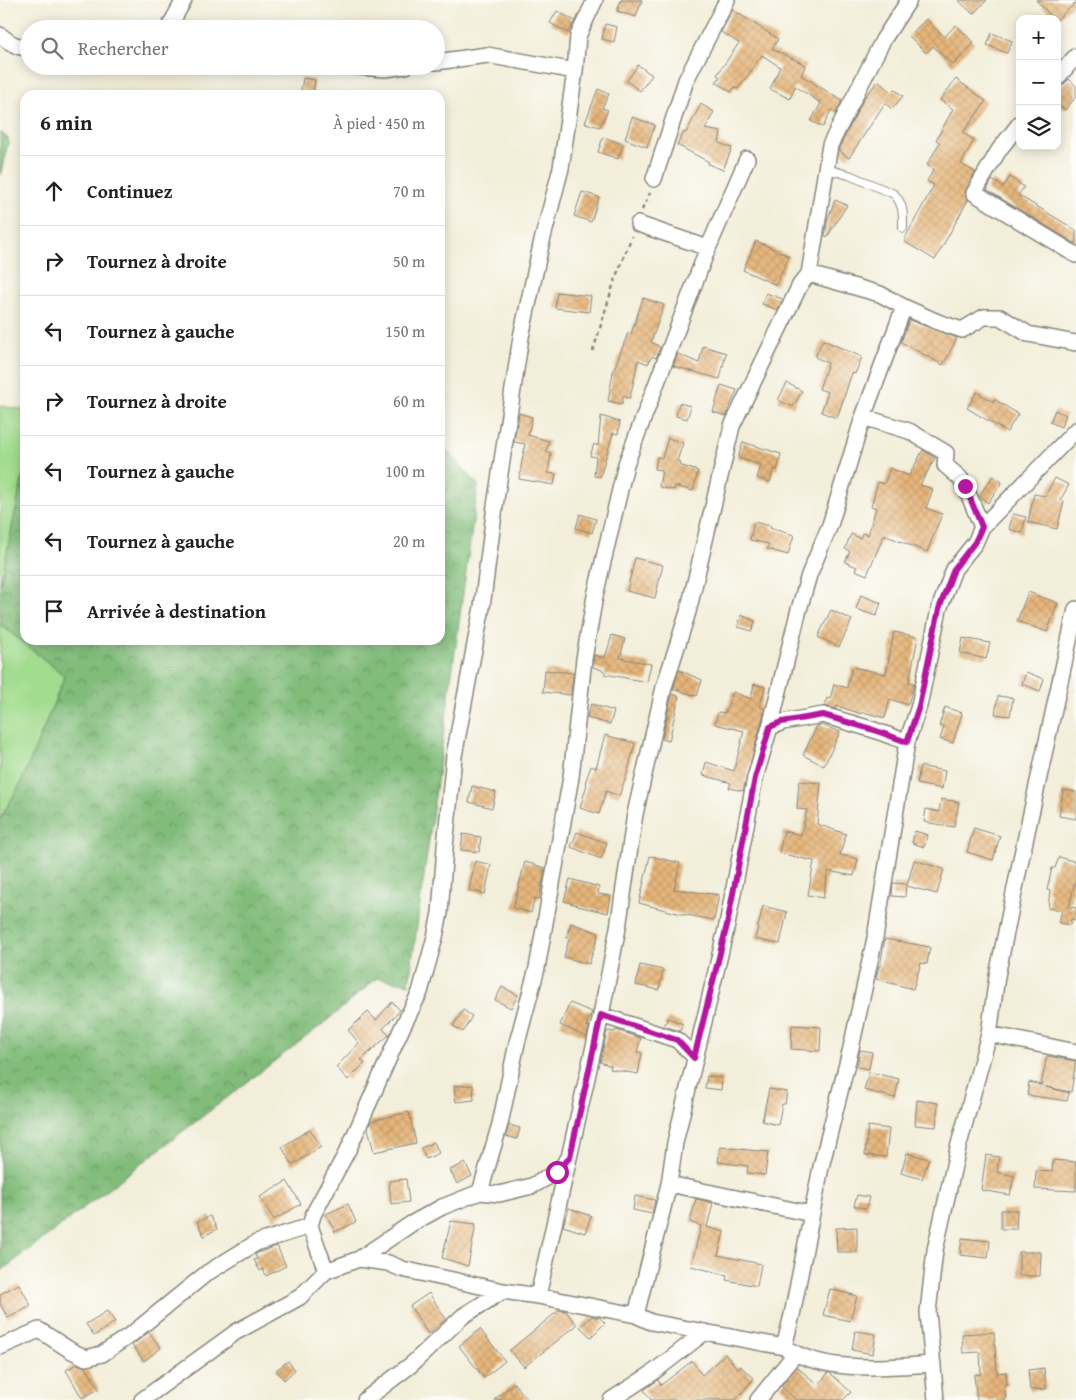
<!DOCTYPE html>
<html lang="fr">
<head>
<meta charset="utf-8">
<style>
  :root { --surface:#fff; --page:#f6f6f6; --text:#202124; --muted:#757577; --line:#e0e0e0 }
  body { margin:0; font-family:"Gentium Book Plus",serif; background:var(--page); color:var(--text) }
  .controls { position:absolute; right:15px; top:15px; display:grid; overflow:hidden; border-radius:10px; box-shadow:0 2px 12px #0003 }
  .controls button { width:45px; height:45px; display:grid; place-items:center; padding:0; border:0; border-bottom:1px solid var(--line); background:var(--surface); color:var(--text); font:25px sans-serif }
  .stop { position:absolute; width:15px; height:15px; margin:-11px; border:4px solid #b5179e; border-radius:50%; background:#fff }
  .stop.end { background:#b5179e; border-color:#fff; box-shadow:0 1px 5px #0008 }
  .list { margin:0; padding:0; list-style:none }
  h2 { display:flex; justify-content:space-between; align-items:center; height:65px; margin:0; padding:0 20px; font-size:21px }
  h2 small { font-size:16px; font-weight:400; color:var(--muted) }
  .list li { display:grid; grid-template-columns:32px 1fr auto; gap:15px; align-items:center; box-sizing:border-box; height:70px; padding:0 20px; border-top:1px solid var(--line) }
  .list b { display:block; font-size:19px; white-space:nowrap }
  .list em { font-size:16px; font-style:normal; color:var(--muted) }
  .icon { flex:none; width:28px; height:28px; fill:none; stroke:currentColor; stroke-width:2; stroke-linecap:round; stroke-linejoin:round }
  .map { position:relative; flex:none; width:1076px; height:1400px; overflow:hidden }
  .search { position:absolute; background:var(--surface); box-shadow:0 2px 12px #0003; left:20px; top:20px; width:425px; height:55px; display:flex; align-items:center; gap:12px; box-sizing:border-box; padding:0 18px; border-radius:28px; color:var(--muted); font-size:19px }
  .panel { position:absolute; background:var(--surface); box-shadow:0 2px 12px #0003; left:20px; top:90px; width:425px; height:555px; border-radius:15px }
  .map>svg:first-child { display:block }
  .grass { fill:#a2dc8f; stroke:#5f7c56 }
  .forest { fill:url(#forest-crowns); stroke:#4e6c4b }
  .building { fill:url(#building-cross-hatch) }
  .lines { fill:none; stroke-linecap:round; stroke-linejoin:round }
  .service-casing { stroke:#87857a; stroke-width:10 }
  .minor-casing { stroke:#87857a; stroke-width:18 }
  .path { stroke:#87857a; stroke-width:2.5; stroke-dasharray:4 4; stroke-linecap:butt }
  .service { stroke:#fff; stroke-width:8 }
  .minor { stroke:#fff; stroke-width:15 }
  .route { stroke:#b5179e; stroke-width:6 }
</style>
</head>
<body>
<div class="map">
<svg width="1076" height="1400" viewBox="0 0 1076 1400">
  <defs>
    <pattern id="forest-crowns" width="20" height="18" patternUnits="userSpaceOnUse" patternTransform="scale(1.25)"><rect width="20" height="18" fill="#81bc7a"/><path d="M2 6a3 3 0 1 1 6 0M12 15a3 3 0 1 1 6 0" fill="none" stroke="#699863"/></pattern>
    <pattern id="building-cross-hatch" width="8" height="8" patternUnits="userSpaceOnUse" patternTransform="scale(1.25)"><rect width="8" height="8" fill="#e6b67b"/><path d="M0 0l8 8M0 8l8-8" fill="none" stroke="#c59c6a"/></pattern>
  </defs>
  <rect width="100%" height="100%" fill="#fdfcf7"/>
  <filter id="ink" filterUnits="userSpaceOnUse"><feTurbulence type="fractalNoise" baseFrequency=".02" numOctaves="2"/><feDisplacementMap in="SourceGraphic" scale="10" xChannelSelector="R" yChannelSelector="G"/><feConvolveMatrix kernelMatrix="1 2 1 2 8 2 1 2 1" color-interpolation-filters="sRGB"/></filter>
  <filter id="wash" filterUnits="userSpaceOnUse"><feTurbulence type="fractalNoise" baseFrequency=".0096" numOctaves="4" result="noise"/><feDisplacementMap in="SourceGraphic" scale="20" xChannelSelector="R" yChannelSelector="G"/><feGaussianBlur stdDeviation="1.12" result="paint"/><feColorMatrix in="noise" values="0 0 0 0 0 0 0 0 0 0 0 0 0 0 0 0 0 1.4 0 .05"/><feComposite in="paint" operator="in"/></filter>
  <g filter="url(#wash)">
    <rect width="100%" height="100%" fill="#f2eed9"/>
    <path class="grass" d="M0 406 25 410V466L0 585Z
      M0 624 65 676 21 783 0 819Z"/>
    <path class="forest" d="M0 132 9 139 0 176Z
      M440 446 454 458 478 485 409 984 377 978 328 1020 0 1272V819L21 783 65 676 0 624V585L25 466V640H440Z"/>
    <g id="blocks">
      <path class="building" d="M621 0H642L636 17 617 11Z
        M958 0H987L973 14Z
        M1036 0H1076V2L1057 20V19H1054Z
        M733 10 778 39 772 49 806 65 801 75 842 101 836 113 831 110 823 127 811 121 821 103 795 86 790 99 770 89 780 67 762 55 738 89 735 87 731 92 716 82 720 77 717 75 739 43 721 32Z
        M557 11 575 21 568 33 550 23Z
        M926 19 944 37 956 25 974 43 953 65 933 46 926 53 909 36Z
        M605 24 617 27 614 42 602 39Z
        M992 33 1012 41 1007 53 987 45Z
        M638 65 652 75 640 91 627 81Z
        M303 78 315 80 313 93 301 91Z
        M956 79 986 101 963 133 974 140 961 164 975 172 965 192 968 200 935 260 905 242V238L934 185 927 181 934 169 927 165 940 142 936 140 953 109 940 100Z
        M1069 79 1076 86V97L1065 110 1057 104V90Z
        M878 81 891 92 894 89 903 96 892 109 885 103 849 158 839 151V148L864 98Z
        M598 89 609 94 602 108 608 110 600 127 585 123Z
        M701 104 714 112 705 129 721 132 719 143 732 148 723 170 708 164 709 162 677 145 684 132 686 133Z
        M632 117 655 125 647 147 625 139Z
        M603 137 623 144 618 159 598 152Z
        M1010 177 1024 187 1018 195 1076 230V244L987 190 992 180 1003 187Z
        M582 192 599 197 591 222 574 216Z
        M835 200 847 205 827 237 825 236 828 218Z
        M756 241 789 256 776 285 743 270Z
        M557 292 591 296 589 312 555 308Z
        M766 293 783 299 778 310 762 304Z
        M643 298 664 305 651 342 660 347 656 358 652 356 648 364 638 360 630 398 623 396 622 404 608 401 613 372 628 333 631 334Z
        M909 320 957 338 943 365 901 342Z
        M823 340 862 357 855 374 852 373 837 418 821 412 828 392 819 389 828 363 815 357Z
        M703 346 726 353 720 379 673 366 678 354 699 363Z
        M787 383 802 391 793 407 778 400Z
        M721 385 737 390 726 416 713 412Z
        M977 392 993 402 994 399 1018 414 1007 432 967 408Z
        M679 403 691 406 687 419 676 416Z
        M1055 410 1066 415 1061 427 1050 422Z
        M519 413 532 417 528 435 549 441 546 452 551 453 548 473 556 474 554 485 519 479 525 444 514 442Z
        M601 416 620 422 618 434 613 433 600 477 594 476 596 457 590 456 594 444 598 446Z
        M668 438 683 443 677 461 680 462 679 465 698 471 693 491 675 486 674 490 659 487 662 470 655 469 657 457 662 458Z
        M743 442 781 454 777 470 774 469 770 482 757 478 761 465 738 458Z
        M923 450 935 458 920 485 933 489 926 508 942 514 927 552 884 535 867 575 855 570 857 567 845 562 850 551 845 549 851 534 860 538 862 533 868 535 876 508 871 506 878 482 884 484 890 468 909 476Z
        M993 476 1002 482 988 503 979 496Z
        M1055 478 1069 485 1060 500 1064 501 1057 529 1028 522 1034 494 1045 496Z
        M580 514 596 519 592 533 576 528Z
        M1013 514 1026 517 1022 533 1009 529Z
        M754 522 771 526 770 528 794 535 788 555 767 549 769 544 750 540Z
        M635 558 663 565 655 598 627 591Z
        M1028 592 1058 603 1047 632 1017 621Z
        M861 595 881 603 876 616 856 609Z
        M831 610 852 620 839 647 818 637Z
        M741 615 755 621 752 631 738 627Z
        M894 632 918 637 909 682 914 683 908 705 890 699 885 718 863 712 862 714 837 706 836 709 825 706 827 698 830 699 834 684 847 688 852 667 886 674Z
        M612 635 625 639 620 658 651 664 647 682 605 674V671L593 667 594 655 605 658Z
        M963 638 990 643 986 659 960 653Z
        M545 670 573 673 571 695 543 692Z
        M679 670 702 680 697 696 673 689Z
        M1026 672 1044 679 1040 691 1022 684Z
        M754 684 765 687 760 707 765 709 743 791 729 788 731 783 703 775 706 762 734 771 744 731 715 724 718 712 725 713 733 692 751 699Z
        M672 694 679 696 669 741 662 739Z
        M998 696 1013 698 1010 716 995 714Z
        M591 704 614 711 610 724 587 718Z
        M945 707 962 713 953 743 940 739 944 727 939 726Z
        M822 725 840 732 824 766 803 755 817 726Z
        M605 735 635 743 627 774 619 796 606 791 599 814 580 808 587 784 585 783 591 766 596 768Z
        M920 766 945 771 942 789 917 784Z
        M799 781 821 783 817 824 846 834 840 855 858 859 854 876 828 871 823 898 808 895 814 861 779 853 784 831 801 835 807 810 797 809Z
        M472 786 496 792 492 808 469 802Z
        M1063 790 1076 792V819L1059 816Z
        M941 799 959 802 954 827 924 822 926 809 939 812Z
        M974 828 1000 836 993 860 967 852Z
        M915 831 928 835 924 847 912 843Z
        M577 832 607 843 601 859 571 847Z
        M463 834 481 837 479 852 461 850Z
        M650 856 680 863 674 889 719 895 714 920 681 914 639 903Z
        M1059 857 1076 862V878L1069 907 1076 908V920L1071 919 1070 925 1059 923 1062 910 1048 908 1050 891 1047 890 1052 868H1055Z
        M914 860 944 869 937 894 907 886Z
        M475 861 491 865 485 894 469 890Z
        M525 862 545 868 539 899 535 898 531 913 513 908Z
        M570 879 599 887 598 894 611 896 608 913 577 906V905L564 901Z
        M893 883 906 884 905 897 892 896Z
        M763 906 787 912 780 944 755 939Z
        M571 923 599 933 589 964 564 957 569 939 566 938Z
        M885 939 930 947 927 964 921 963 913 989 876 979 879 966H880Z
        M640 965 663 970 659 990 636 985Z
        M502 987 518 995 511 1008 495 1000Z
        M392 1002 400 1010 383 1029 389 1035 361 1060 365 1063 348 1080 336 1067 359 1043 348 1030 368 1012 376 1020Z
        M570 1003 592 1012 586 1026H589L587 1037 560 1025Z
        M463 1010 472 1016 463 1032 453 1026Z
        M668 1018 683 1024 680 1031 664 1026Z
        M792 1025 821 1027 820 1051 791 1049Z
        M616 1030 641 1038 637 1052 642 1053 638 1074 610 1069 611 1066 600 1062 607 1031 615 1032Z
        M860 1050 872 1052 869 1069 857 1067Z
        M1047 1056 1076 1061 1071 1092 1046 1087 1069 1093 1067 1101 1027 1095 1029 1082 1041 1085Z
        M869 1072 899 1079 895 1098 864 1090Z
        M707 1076 722 1078 721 1090 705 1088Z
        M473 1085 474 1100 456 1102 454 1086Z
        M769 1089 787 1092 785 1104H782L778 1125 762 1121Z
        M917 1100 938 1103 936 1127 915 1125Z
        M409 1112 416 1143 374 1152 368 1128 371 1121Z
        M509 1125 520 1128 517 1139 506 1136Z
        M868 1126 889 1129 886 1157 865 1155Z
        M310 1129 321 1147 292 1165 282 1147Z
        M434 1142 439 1153 426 1159 421 1148Z
        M720 1147 768 1152 765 1175 747 1173 748 1166 718 1162Z
        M907 1153 929 1159 922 1179 901 1173Z
        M986 1155 999 1157 997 1172 1014 1176 1010 1195 981 1190Z
        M1053 1160 1076 1162V1191L1035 1189 1036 1171 1052 1172Z
        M465 1163 472 1176 457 1184 450 1170Z
        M406 1179 409 1202 391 1204 389 1181Z
        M287 1181 301 1204 274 1220 260 1197Z
        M857 1195 869 1197 866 1209 854 1206Z
        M635 1196 655 1200 652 1214 633 1210Z
        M696 1199 713 1203 707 1227 724 1232 718 1255 761 1264 757 1286 726 1280 727 1275 691 1266 701 1226 690 1222Z
        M348 1204 356 1222 335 1232 326 1214Z
        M569 1208 591 1216 585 1233 563 1226Z
        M1001 1210H1017L1016 1229H1001Z
        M210 1216 217 1229 204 1236 197 1222Z
        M451 1221 476 1224 468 1266 442 1258Z
        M857 1227V1252H837L836 1228Z
        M962 1238 990 1241 988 1258 960 1255Z
        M277 1246 286 1266 266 1276 263 1269 260 1271 254 1260 257 1259 255 1254Z
        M1019 1252H1041L1040 1276H1019Z
        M19 1284 31 1306 8 1318 0 1304V1294Z
        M830 1289 857 1296 850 1321 823 1315Z
        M429 1293 446 1319 428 1334 410 1306Z
        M559 1310 566 1311 577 1325 524 1367 510 1350Z
        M107 1311 115 1322 94 1336 86 1324Z
        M592 1316 600 1318 605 1323 591 1337 580 1327Z
        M480 1329 505 1361 484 1378 459 1346Z
        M855 1331 876 1334 873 1354 852 1350Z
        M149 1332 161 1348 144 1361 132 1345Z
        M994 1332 997 1373 1006 1372 1007 1385H1004L1006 1400H977L974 1375 981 1374 980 1352 963 1353 962 1334Z
        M725 1354 738 1369 740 1366 754 1378 736 1400H651L644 1390 658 1380 661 1385 692 1361 702 1375Z
        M288 1361 295 1370 284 1380 276 1370Z
        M77 1364 86 1367 99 1389 82 1398 66 1370Z
        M797 1367 818 1385 828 1373H830L851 1392 843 1400H796L781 1386Z
        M1044 1368 1046 1389 1030 1390 1028 1370Z
        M514 1383 528 1400H494Z"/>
    </g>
  </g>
  <g filter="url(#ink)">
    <use href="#blocks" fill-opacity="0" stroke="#87857a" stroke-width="1"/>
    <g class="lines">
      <g class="service-casing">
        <path id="service" d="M826 169 849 175 894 194C904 205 903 214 903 228"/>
      </g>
      <g class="minor-casing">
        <path id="minor" d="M168 29 184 0
          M0 35C9 42 17 48 29 48
          M436 62 487 55 575 71
          M346 66 385 69 406 66
          M1057 78 1076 56
          M1020 123 999 150 974 193 1076 255
          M654 179 686 80 727 0
          M638 224 708 248
          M904 307 938 322 962 330 984 317H1000L1028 334 1076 343
          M863 417 909 431 946 453 945 465 960 478 965 486 982 527
          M770 727 783 722 823 715 871 729 907 742
          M601 1015 677 1040 695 1057
          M989 1034 1076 1052
          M669 1184 812 1214
          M480 1192 500 1124 517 1043 537 968 571 777 584 659 595 596 626 464 706 253 747 159
          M359 1259 388 1263 402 1269 503 1291 538 1296 636 1315 651 1322 784 1347C826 1374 885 1367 933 1364
          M326 1271 310 1226 313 1215 349 1148 402 1028 420 992 435 937 440 913 445 847 454 756 482 607 495 506 521 337 541 245 561 168 575 71 578 36 595 0
          M538 1296 601 1015 618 928 635 814 664 687 688 612 732 426 800 285 809 274 830 145 883 40 909 0
          M636 1315 669 1184 675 1143 727 925 755 778 770 727 798 613 809 575 830 525 863 417 904 307 880 294 809 274
          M0 1347 39 1330 70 1350 86 1358 102 1354 133 1333 207 1273 256 1243 310 1226
          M784 1347 792 1315 821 1167 851 1048 875 938 907 742 919 706 939 609 954 569 975 543 982 527 1076 430
          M142 1400 236 1332 300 1297 326 1271 359 1259 411 1224 442 1207 480 1192 499 1194 532 1186 557 1172 568 1159
          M365 1400 412 1364 463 1316 503 1291
          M611 1400 651 1374 705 1332
          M758 1400 795 1354
          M936 1400 928 1312 935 1250 958 1148 989 1034 997 976 1021 859 1076 609"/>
      </g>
      <path class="path" d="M642 210 650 193
        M593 351 615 279 632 236"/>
      <use href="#service" class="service"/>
      <use href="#minor" class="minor"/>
    </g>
  </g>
  <g class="lines" filter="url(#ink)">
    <path class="route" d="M557 1172 570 1157 601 1015 677 1040 694 1058 727 925 755 778 770 727 782 722 823 715 871 729 907 742 919 706 939 609 954 569 975 542 982 527 965 486"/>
  </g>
</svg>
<div class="controls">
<button>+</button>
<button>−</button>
<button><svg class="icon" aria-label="layers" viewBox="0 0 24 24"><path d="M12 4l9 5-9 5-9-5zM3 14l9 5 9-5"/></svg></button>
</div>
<div class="stop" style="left:557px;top:1172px"></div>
<div class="stop end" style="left:965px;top:486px"></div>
<div class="search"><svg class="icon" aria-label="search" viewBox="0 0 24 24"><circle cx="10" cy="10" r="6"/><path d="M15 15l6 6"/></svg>Rechercher</div>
<section class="panel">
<h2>6 min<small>À pied · 450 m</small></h2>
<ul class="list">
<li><svg class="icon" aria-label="ahead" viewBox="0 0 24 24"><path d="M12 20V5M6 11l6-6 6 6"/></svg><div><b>Continuez</b></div><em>70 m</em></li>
<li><svg class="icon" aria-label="right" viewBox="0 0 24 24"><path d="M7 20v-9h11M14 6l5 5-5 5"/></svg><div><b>Tournez à droite</b></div><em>50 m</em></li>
<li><svg class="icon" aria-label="left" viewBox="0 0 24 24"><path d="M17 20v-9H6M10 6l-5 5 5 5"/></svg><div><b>Tournez à gauche</b></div><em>150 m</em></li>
<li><svg class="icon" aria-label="right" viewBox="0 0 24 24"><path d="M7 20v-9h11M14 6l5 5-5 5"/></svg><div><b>Tournez à droite</b></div><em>60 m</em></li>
<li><svg class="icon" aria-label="left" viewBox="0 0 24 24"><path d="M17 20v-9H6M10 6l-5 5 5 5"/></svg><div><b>Tournez à gauche</b></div><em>100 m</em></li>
<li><svg class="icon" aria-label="left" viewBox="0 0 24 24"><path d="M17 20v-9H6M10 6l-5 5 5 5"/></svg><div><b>Tournez à gauche</b></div><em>20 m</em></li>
<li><svg class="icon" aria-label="arrive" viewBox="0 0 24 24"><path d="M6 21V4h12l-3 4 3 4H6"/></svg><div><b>Arrivée à destination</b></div></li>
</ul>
</section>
</div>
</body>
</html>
